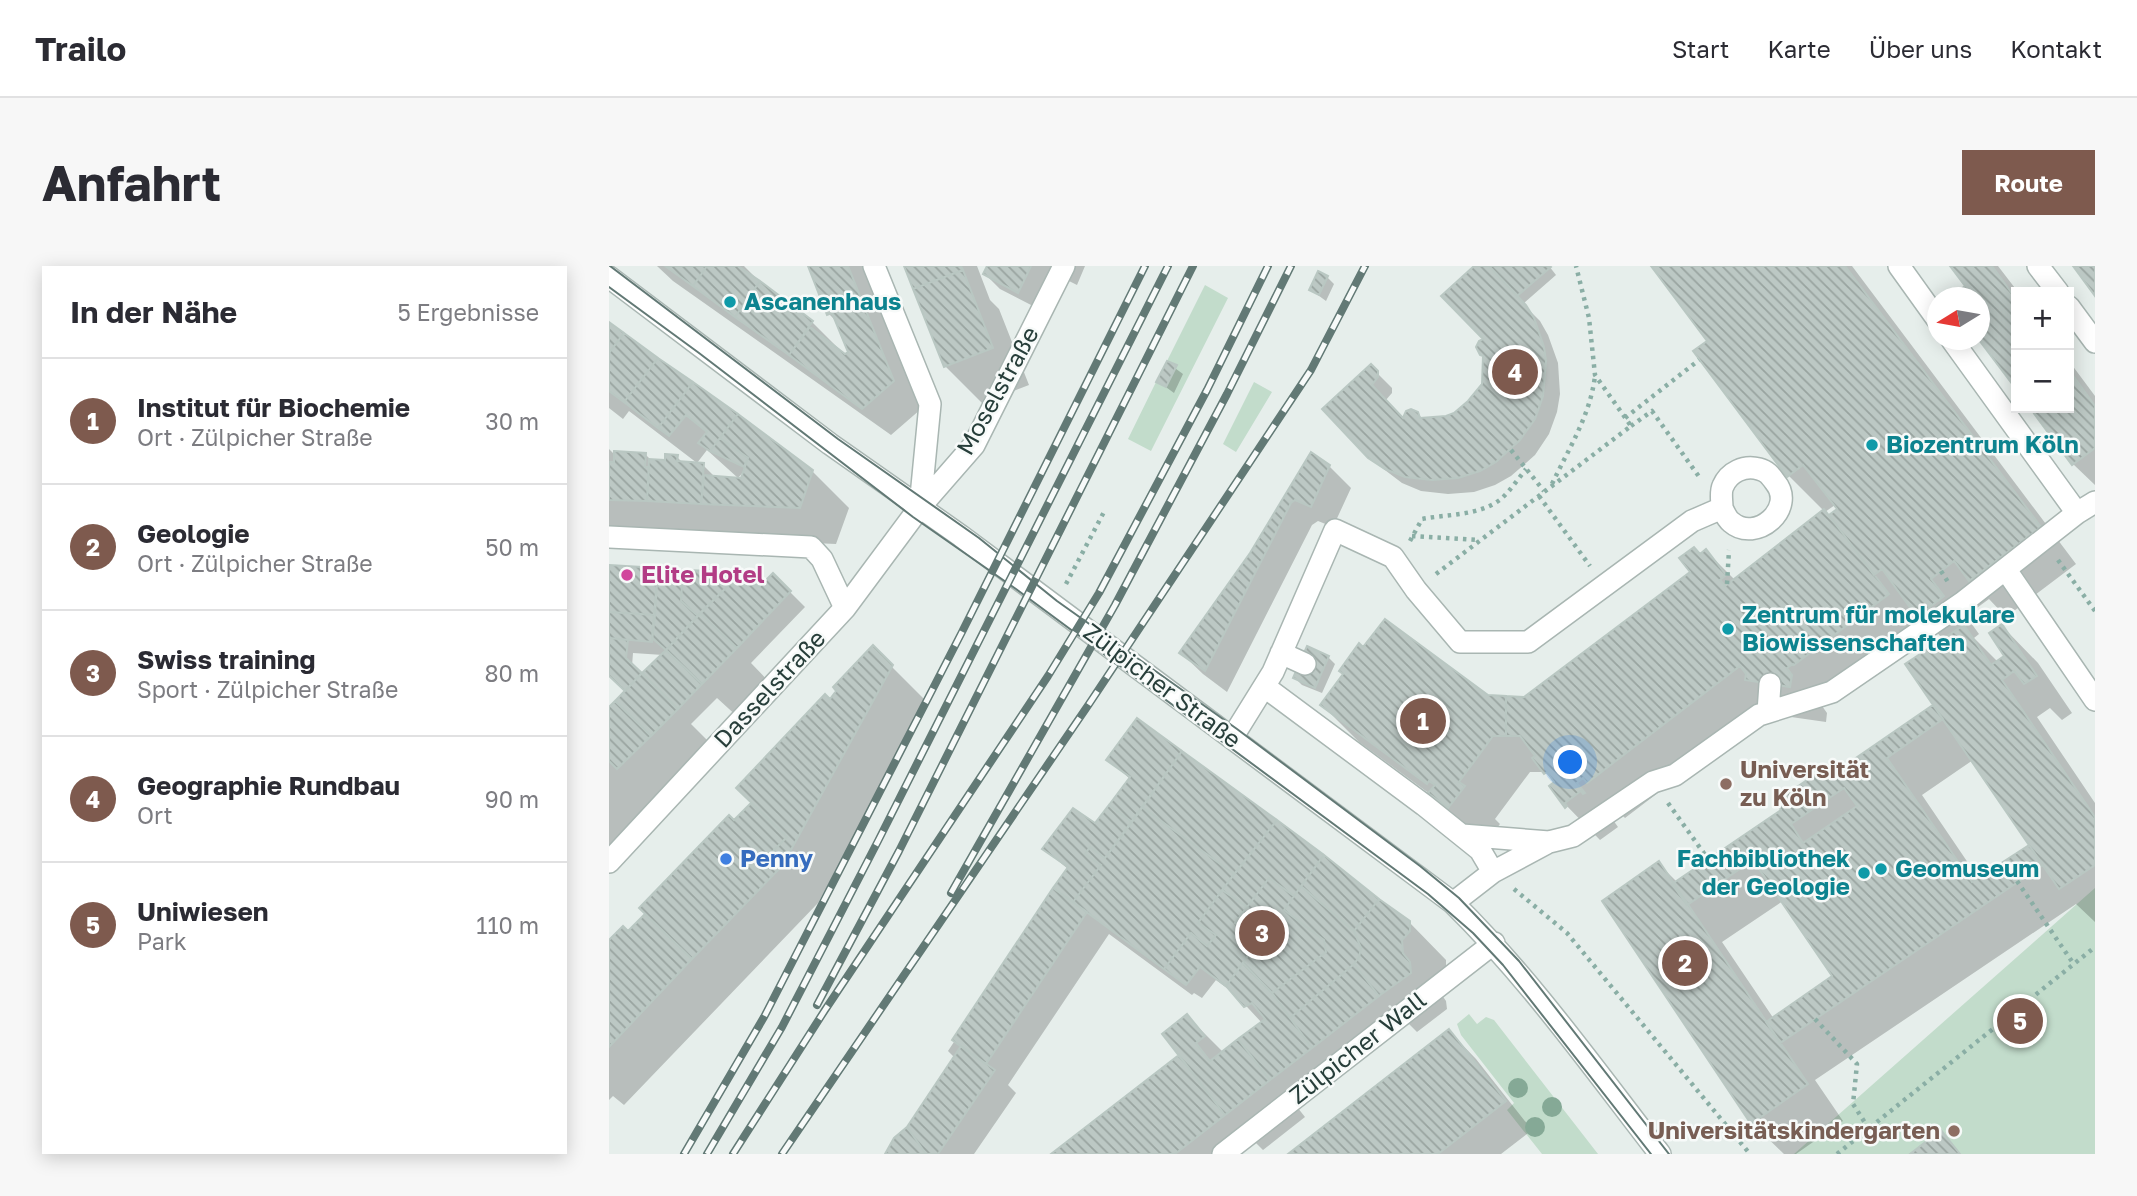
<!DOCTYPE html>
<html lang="de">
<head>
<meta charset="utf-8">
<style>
  :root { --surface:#fff; --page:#f7f7f7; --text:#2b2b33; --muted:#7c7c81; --line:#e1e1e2; --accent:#7e5a4e }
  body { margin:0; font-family:"Golos Text",sans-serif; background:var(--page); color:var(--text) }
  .controls { position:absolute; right:21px; top:21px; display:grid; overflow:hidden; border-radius:0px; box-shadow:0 4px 18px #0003 }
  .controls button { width:63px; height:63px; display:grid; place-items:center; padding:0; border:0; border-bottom:2px solid var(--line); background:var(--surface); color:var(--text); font:35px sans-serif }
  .compass { position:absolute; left:1318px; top:21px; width:63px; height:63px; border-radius:50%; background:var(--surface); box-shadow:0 4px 18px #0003; rotate:259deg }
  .you { position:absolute; left:962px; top:497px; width:24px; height:24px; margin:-18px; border:5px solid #fff; border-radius:50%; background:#1a73e8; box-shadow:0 0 0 10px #1a73e833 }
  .badge { display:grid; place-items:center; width:46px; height:46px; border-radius:50%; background:var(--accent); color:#fff; font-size:23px; font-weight:700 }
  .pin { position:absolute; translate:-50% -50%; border:4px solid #fff; box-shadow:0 2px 7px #0006 }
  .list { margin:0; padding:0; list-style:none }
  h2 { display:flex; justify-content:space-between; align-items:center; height:91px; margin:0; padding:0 28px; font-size:30px }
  h2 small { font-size:23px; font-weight:400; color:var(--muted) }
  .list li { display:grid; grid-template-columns:46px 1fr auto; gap:21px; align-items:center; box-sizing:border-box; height:126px; padding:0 28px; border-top:2px solid var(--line) }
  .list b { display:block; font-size:26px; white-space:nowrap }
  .list p { margin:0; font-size:23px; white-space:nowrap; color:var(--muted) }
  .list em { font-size:23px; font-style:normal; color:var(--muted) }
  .map { position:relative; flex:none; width:1486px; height:888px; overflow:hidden; border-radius:0px }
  header { display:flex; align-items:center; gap:42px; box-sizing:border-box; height:98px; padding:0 35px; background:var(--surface); border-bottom:2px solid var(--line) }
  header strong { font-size:33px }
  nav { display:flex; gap:38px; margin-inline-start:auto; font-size:24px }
  .intro { display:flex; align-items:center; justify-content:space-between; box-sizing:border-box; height:168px; padding:0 42px }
  h1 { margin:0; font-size:49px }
  .button { padding:18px 32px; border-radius:0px; background:var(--accent); color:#fff; font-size:24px; font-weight:700 }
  main { display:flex; gap:42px; padding:0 42px }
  aside { flex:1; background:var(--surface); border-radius:0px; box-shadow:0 4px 18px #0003 }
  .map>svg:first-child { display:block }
  .green { fill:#c2dccb }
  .shadow { fill:#0003; fill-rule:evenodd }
  .building { fill:url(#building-back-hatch); stroke:#b9c7c2; stroke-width:2; fill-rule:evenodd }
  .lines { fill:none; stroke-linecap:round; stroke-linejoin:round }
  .minor-casing { stroke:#a9b6b2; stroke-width:24 }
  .path { stroke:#8aaea5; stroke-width:4.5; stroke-dasharray:3.5 5; stroke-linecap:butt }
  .minor { stroke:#fff; stroke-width:21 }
  .tram { stroke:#627975; stroke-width:2 }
  .rail-casing { stroke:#627975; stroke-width:8 }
  .rail { stroke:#f7faf9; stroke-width:5; stroke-dasharray:16; stroke-linecap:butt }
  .tree { fill:#85a996 }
  .culture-dot { fill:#0f9aa8; stroke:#f7faf9; stroke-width:2.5 }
  .hotel-dot { fill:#d1479c; stroke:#f7faf9; stroke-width:2.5 }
  .education-dot { fill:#8d6e63; stroke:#f7faf9; stroke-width:2.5 }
  .shop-dot { fill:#3f7fe0; stroke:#f7faf9; stroke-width:2.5 }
  .labels { text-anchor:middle; stroke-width:5; stroke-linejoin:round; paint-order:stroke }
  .culture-label { font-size:24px; font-weight:bold; fill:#0d838f; stroke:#f7faf9; text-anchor:start }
  .street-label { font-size:24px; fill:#273e3a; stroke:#f7faf9 }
  .hotel-label { font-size:24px; font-weight:bold; fill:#b23c85; stroke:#f7faf9; text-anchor:start }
  .education-label { font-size:24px; font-weight:bold; fill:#785e54; stroke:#f7faf9; text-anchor:start }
  .shop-label { font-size:24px; font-weight:bold; fill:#366cbe; stroke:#f7faf9; text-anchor:start }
</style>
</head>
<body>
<header>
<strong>Trailo</strong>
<nav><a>Start</a><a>Karte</a><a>Über uns</a><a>Kontakt</a></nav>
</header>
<div class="intro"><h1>Anfahrt</h1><a class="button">Route</a></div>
<main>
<aside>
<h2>In der Nähe<small>5 Ergebnisse</small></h2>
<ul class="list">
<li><span class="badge">1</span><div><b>Institut für Biochemie</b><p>Ort · Zülpicher Straße</p></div><em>30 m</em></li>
<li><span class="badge">2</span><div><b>Geologie</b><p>Ort · Zülpicher Straße</p></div><em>50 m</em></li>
<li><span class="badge">3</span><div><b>Swiss training</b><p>Sport · Zülpicher Straße</p></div><em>80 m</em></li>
<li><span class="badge">4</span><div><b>Geographie Rundbau</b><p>Ort</p></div><em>90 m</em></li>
<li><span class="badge">5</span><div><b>Uniwiesen</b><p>Park</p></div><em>110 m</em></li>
</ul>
</aside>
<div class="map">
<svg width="1486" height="888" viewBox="0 0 1486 888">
  <defs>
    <pattern id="building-back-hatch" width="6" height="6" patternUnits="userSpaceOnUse" patternTransform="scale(1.75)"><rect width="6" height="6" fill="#bcc8c4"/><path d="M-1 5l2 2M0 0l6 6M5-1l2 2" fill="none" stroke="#99a4a0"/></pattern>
  </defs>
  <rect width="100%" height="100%" fill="#e6eeeb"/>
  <path class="green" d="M596 19 619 32 542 185 519 173 547 116 557 121 568 100 558 95Z
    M645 116 663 126 627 186 614 178Z
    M1486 622V888H1185Z
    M860 748 868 758 877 751 885 754 989 888H933L898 844 905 837 852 769 848 758Z"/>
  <path class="shadow" d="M48 0H135L149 14 203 56 237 90 241 87 229 57 220 48 201 0H259L312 143 282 169 64 15Z
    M296 0H368L381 34 390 43 420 119 373 137 336 100Z
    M380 0H476L468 19 442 6 424 40 391 23 376 8Z
    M868 0H940L947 9 914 38 931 55 939 69 949 97 951 128 948 146 940 168 926 189 902 210 886 219 865 226 839 228 812 225 793 217 764 195 749 180 762 101 783 122V127L776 135 794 154 808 147 814 153 838 152 846 148 860 136 874 118 877 73Z
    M1044 0H1243L1467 298 1397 351 1380 333 1357 350 1370 368 1365 372 1389 396 1398 390 1393 360 1429 397 1463 447 1453 454 1441 442 1428 451 1486 537V656L1467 638 1206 814 1234 855 1187 888H1175L1143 857 1050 598 1068 616 1174 544 1219 501 1226 508 1326 439 1335 374 1305 343 1300 346 1315 365 1213 440 1218 447 1217 456 1175 450 1164 439 1016 552 1012 548 1004 554 1009 561 991 574 955 537 947 517 936 506H921L886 553 891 558 876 577 858 564 825 531 750 476 713 439 878 431 915 432 1083 307 1091 289 1097 285 1126 314 1215 245 1180 210 1087 86 1101 75ZM1226 239 1230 243 1220 251 1216 246ZM1364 494 1422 579 1370 613 1313 529ZM1174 635 1226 711 1165 753 1113 676Z
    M1343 0H1389L1409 26 1407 121 1370 71V32L1358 21Z
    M718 11 725 18 717 35 702 24Z
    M0 58 203 205 240 242 227 278 0 268V183L7 190 36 188 43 195 57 196 68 191 75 198 94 199 107 212 133 213 136 204 129 212 98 184 88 197 20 145 14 153 0 142Z
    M1460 95 1486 130V219L1464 198 1423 142H1460Z
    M559 97 574 108 565 127 550 116Z
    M703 189 720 200 742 222 724 261 709 255 703 259 618 426 594 408 572 387 642 288Z
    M0 302 150 324 164 309 196 341 142 397 163 419 131 453 108 432 82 458 104 480 0 585V444L18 425 0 389ZM24 387 54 389 34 410 23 400Z
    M264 382 319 437 209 637 15 839 4 830 0 834V676L20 667 144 537Z
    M719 391 726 398 713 427 693 419 686 412Z
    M575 489 800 656 837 694V702L830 725 837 735 838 743 808 766 781 739 779 740 784 746 677 827 696 851 654 884 645 875 629 888H445L572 790 578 750 615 787 653 757 627 729 607 714 593 732 585 727 583 729 500 668 399 819 407 827 365 888H278L298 864 346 792 339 785 459 603 435 583 487 560 521 513 500 494Z
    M840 765 867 793 923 864 892 888H681Z"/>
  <path class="building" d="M56 0H98L84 20Z
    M98 0H129L151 15 126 51 84 20Z
    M199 0H239L253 35 218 49Z
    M295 0H352L354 4 304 23Z
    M378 0H422L409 27 374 8Z
    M865 0H880L917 39 925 52 935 81 937 95 934 130 926 153 911 174 887 196 871 205 849 212 823 214 796 211 776 203 759 192 713 143 762 98 769 105V111L763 119 794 152 797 145 802 143 809 146 811 152 837 150 845 147 859 135 873 118 874 90 871 89 867 81 870 75 874 73 832 30Z
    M880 0H941L942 1 908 30Z
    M1042 0H1236L1432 261 1360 315 1345 295 1322 313 1335 330 1308 351 1273 303 1265 309 1220 249 1228 243 1194 199 1178 211 1084 85 1098 75Z
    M1341 0H1383L1407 33V123L1370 74V32H1341L1356 20Z
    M1464 0H1486V30Z
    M354 4 384 82 335 101 304 23Z
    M709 5 719 10 710 29 700 24Z
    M151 15 204 55 180 89 126 51Z
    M253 35 285 115 253 143 180 89 201 61 236 88 239 86 223 47Z
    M0 56 15 67 0 87Z
    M15 67 49 92 15 136 0 125V87Z
    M49 92 84 116 49 162 15 136Z
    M558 95 568 99 557 121 547 116Z
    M1460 104 1486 140V182L1463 199 1421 142H1460Z
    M84 116 129 148 101 185 89 177 98 166 77 149 60 170 49 162Z
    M129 148 204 204 191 242 92 238 95 209 132 212 139 192 111 172Z
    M111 172 139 192 135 201 101 185Z
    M5 185 37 187 36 201H40L38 235 0 234V196H5Z
    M702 186 721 199 702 241 686 234 682 237 596 405 570 387 641 287Z
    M56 188 69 189 68 195 95 197 92 238 38 235 40 193 56 194Z
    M1215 243 1280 328 1185 399 1184 398 1178 402 1183 409 1181 421 1136 414 1137 408 1131 400 978 517 974 512 968 517 976 527 974 528 972 525 956 537 958 540 956 542 940 520 945 516 938 506 935 508 923 492 926 490 911 470H897V430L915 431 1081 306 1070 292 1085 281 1091 288 1097 283 1117 309 1111 314 1116 320Z
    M0 299 49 302 46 349 0 346Z
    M49 302 74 304 72 335 89 350 57 384 43 372Z
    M74 304 133 306 89 350 72 335Z
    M133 306 150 321 164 307 182 325 128 382 91 347Z
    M0 346 46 349 43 376 0 372Z
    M91 347 128 382 93 418 57 384Z
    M776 353 879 429 897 430V470H884L850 516 856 520 839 542 819 527 826 519 820 515 818 518 711 439 734 408 730 405 750 377 754 381Z
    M1393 358 1428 410 1415 418 1405 405 1393 414 1486 551V599L1450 623 1296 398 1355 359 1382 399 1395 390 1380 367Z
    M0 372 19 374 17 392 33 407 16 425 0 410Z
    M264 379 284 399 173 600 161 588 178 571 127 522 216 428 221 433 227 425 224 421Z
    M698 380 720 390 706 422 684 412Z
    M57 384 93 418 69 443 33 407Z
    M33 407 69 443 42 470 6 435Z
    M6 435 42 470 8 503 0 495V441Z
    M1324 439 1334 453 1278 492 1363 616 1420 579 1434 599 1171 777 1157 756 1223 710 1144 594 1078 639 1063 618 1172 544 1166 536 1220 499 1225 507ZM1235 522 1248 540 1194 577 1182 558Z
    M528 452 573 485 523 556 500 539 521 511 497 494Z
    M573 485 668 554 625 608 533 541Z
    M142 537 178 571 161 588 173 600 83 693 30 642 120 549 125 554Z
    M500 539 523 556 496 592 481 581 476 588 492 599 464 636 444 622 459 601 433 583 464 542 486 557Z
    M533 541 625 608 589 657 607 669 598 680 582 667 555 703 464 636 492 599 476 588 481 581 496 592Z
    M668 554 715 589 685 630 660 612 638 641 613 624Z
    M715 589 770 633 745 665 692 620Z
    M1050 595 1199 818 1142 858 993 635Z
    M660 612 685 630 675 644 715 674 717 686 663 727 634 697 650 674 626 657Z
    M692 620 745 665 752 682 750 691 745 698 681 752 663 727 717 686 715 674 675 644Z
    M444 622 478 646 377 798 343 774Z
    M613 624 638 641 626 657 650 674 617 720 591 701 577 719 555 703 582 667 598 680 607 669 589 657Z
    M770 633 801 655V665L793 674 794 687 801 696 802 707 770 730 745 698 750 691 752 682 745 665Z
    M36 648 83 693 0 781V674L14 660 19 665Z
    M634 697 663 727 703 782 661 814 629 773 656 753 643 737 635 741 617 720Z
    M745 698 770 730 703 782 681 752Z
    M578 748 596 770 587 777 601 795 629 773 661 814 616 849 553 768Z
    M840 763 897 835 829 888H679Z
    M352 780 386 804 329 888H317L298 861Z
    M570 789 616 849 566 888H442Z
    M298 861 317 888H276L285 872Z
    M1332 864 1351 888H1301Z"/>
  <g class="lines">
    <g class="minor-casing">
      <path id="minor" d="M265 0 321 138 311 241
        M1290 0 1328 53
        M1429 0 1449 26
        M0 11 221 178 352 270 844 637C922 714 985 803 1051 888
        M1460 41 1486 76
        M1343 74 1468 247
        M0 271 202 281 213 293 236 342
        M1397 304 1486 434
        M672 387 696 398
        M656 421 815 539 871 584 884 606
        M1159 446 1161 418
        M623 472 664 406 726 264 784 291 807 324 851 376H919L1083 255 1113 242C1115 246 1118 253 1122 256 1147 278 1188 242 1166 216 1161 209 1158 205 1150 203 1135 199 1120 206 1114 220 1111 226 1113 235 1113 242
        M853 569 940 576
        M0 596 236 342 311 241 365 179 455 0
        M844 637 884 606 940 576 964 570 1044 516 1066 509 1150 449 1223 426 1353 337 1468 247 1486 236
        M614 888 885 677"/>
    </g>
    <path class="path" d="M1016 152 1090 94
      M1022 160 1043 145 1091 212
      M902 184 935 225
      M943 218C960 182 981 150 986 110
      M930 230 981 300
      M803 270 870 274
      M801 275 813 253C839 248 870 250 892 233 901 225 909 213 917 203
      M1449 294 1486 345
      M1332 305 1339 316
      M827 308 1022 160 986 109 980 52 967 0
      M457 318 496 244
      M1118 318 1120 284
      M1059 537 1099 593
      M1408 615 1464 697
      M905 623 958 667 1141 888
      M1206 753 1248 798 1244 838 1260 863
      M1228 888 1486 681"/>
    <use href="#minor" class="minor"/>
    <path class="tram" d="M1 0 229 173 370 272 448 335 628 463 811 600 850 632 910 695 1060 888
      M0 21 90 87 304 251 407 323 819 628 864 667 894 699 1042 888"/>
    <g class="rail-casing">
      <path id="rail" d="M342 627 506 339 618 128 682 0
        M208 739 290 585 584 0
        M75 888 155 751 353 366 536 0
        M98 888 173 761 269 575 559 0
        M124 888 216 744 439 410 490 327 598 124 659 0
        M173 888 480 438 702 104 756 0"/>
    </g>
    <use href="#rail" class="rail"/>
  </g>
  <g class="tree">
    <circle cx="909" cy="822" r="10"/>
    <circle cx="943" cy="841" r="10"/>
    <circle cx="926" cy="861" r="10"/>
  </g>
  <g class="culture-dot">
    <circle cx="121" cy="36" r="7"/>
    <circle cx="1263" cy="179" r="7"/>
    <circle cx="1119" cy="363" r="7"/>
    <circle cx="1272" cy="603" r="7"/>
    <circle cx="1255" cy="607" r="7"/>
  </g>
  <circle class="hotel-dot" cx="18" cy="309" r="7"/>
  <g class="education-dot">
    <circle cx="1117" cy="518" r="7"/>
    <circle cx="1345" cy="865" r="7"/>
  </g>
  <circle class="shop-dot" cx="117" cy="593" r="7"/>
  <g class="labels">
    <g class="culture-label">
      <text x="135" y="44">Ascanenhaus</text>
      <text x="1277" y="187">Biozentrum Köln</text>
      <text x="1133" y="357">Zentrum für molekulare<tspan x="1133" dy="28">Biowissenschaften</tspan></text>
      <text x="1241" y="601" text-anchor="end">Fachbibliothek<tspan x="1241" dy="28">der Geologie</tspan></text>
      <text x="1286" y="611">Geomuseum</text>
    </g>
    <g class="street-label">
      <text transform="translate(389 125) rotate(-61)" y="8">Moselstraße</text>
      <text transform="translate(553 420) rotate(37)" y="8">Zülpicher Straße</text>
      <text transform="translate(161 423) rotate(-47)" y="8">Dasselstraße</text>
      <text transform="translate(749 782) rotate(-38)" y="8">Zülpicher Wall</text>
    </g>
    <g class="hotel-label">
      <text x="32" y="317">Elite Hotel</text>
    </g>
    <g class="education-label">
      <text x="1131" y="512">Universität<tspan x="1131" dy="28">zu Köln</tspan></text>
      <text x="1331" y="873" text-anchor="end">Universitätskindergarten</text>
    </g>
    <g class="shop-label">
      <text x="131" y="601">Penny</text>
    </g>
  </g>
</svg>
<div class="controls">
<button>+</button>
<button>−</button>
</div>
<svg class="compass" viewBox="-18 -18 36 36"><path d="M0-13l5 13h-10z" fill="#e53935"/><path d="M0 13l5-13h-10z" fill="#7c7c81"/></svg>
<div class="you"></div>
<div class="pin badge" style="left:814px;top:455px">1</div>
<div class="pin badge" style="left:1076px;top:697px">2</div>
<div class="pin badge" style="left:653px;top:667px">3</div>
<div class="pin badge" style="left:906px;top:106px">4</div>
<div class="pin badge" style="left:1411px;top:755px">5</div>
</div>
</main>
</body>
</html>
